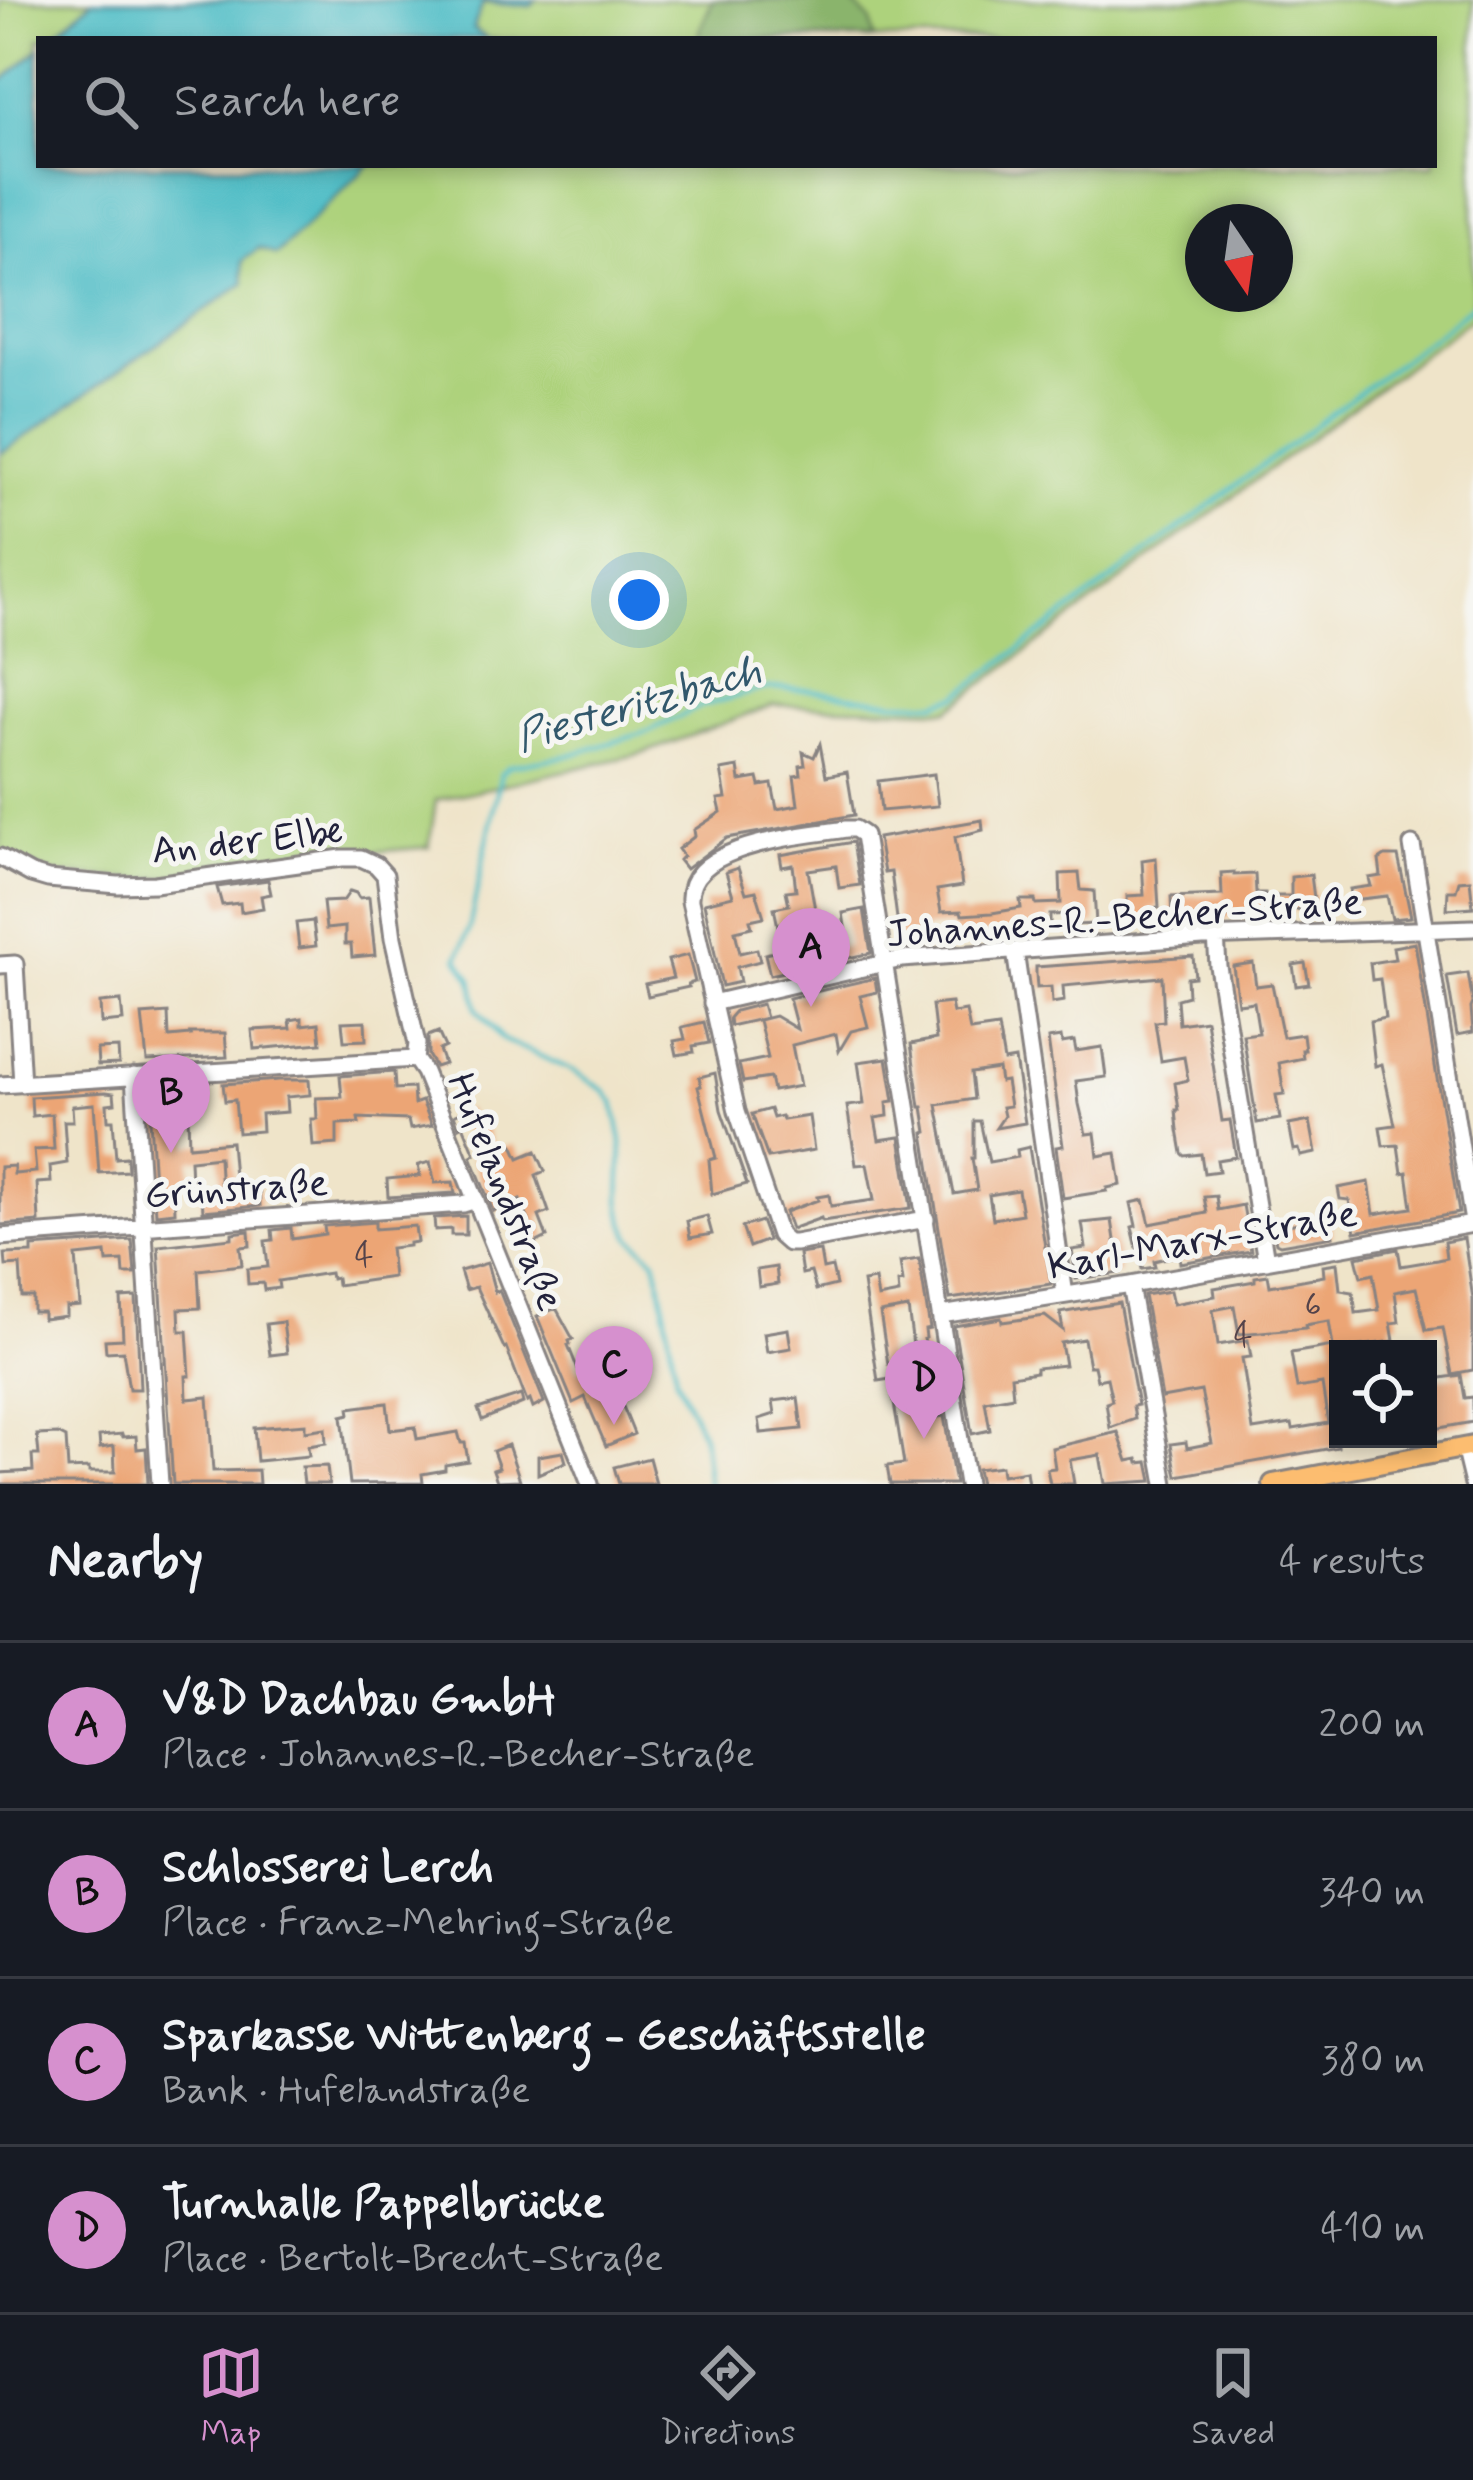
<!DOCTYPE html>
<html lang="en">
<head>
<meta charset="utf-8">
<style>
  :root { --surface:#171b24; --page:#20242c; --text:#f1f3f6; --muted:#9ea1a6; --line:#363941; --accent:#d690ce }
  body { margin:0; font-family:Mynerve,sans-serif; background:var(--page); color:var(--text) }
  .controls { position:absolute; right:36px; bottom:36px; display:grid; overflow:hidden; border-radius:0px; box-shadow:0 6px 18px #0003 }
  .controls button { width:108px; height:108px; display:grid; place-items:center; padding:0; border:0; border-bottom:3px solid var(--line); background:var(--surface); color:var(--text); font:60px sans-serif }
  .compass { position:absolute; left:1185px; top:204px; width:108px; height:108px; border-radius:50%; background:var(--surface); box-shadow:0 6px 18px #0003; rotate:167deg }
  .you { position:absolute; left:639px; top:600px; width:42px; height:42px; margin:-30px; border:9px solid #fff; border-radius:50%; background:#1a73e8; box-shadow:0 0 0 18px #1a73e833 }
  .badge { display:grid; place-items:center; width:78px; height:78px; border-radius:50%; background:var(--accent); color:#111; font-size:39px; font-weight:700 }
  .pin { position:absolute; translate:-50% -99px; filter:drop-shadow(0 3px 6px #0008) }
  .pin::after { content:''; position:absolute; top:63px; width:42px; height:36px; background:inherit; clip-path:polygon(0 0,100% 0,50% 100%) }
  .list { margin:0; padding:0; list-style:none }
  h2 { display:flex; justify-content:space-between; align-items:center; height:156px; margin:0; padding:0 48px; font-size:51px }
  h2 small { font-size:39px; font-weight:400; color:var(--muted) }
  .list li { display:grid; grid-template-columns:78px 1fr auto; gap:36px; align-items:center; box-sizing:border-box; height:168px; padding:0 48px; border-top:3px solid var(--line) }
  .list b { display:block; font-size:45px; white-space:nowrap }
  .list p { margin:0; font-size:39px; white-space:nowrap; color:var(--muted) }
  .list em { font-size:39px; font-style:normal; color:var(--muted) }
  .icon { flex:none; width:66px; height:66px; fill:none; stroke:currentColor; stroke-width:2; stroke-linecap:round; stroke-linejoin:round }
  .map { position:relative; flex:none; width:1473px; height:1484px; overflow:hidden }
  .search { position:absolute; background:var(--surface); box-shadow:0 6px 18px #0003; left:36px; right:36px; top:36px; height:132px; display:flex; align-items:center; gap:30px; box-sizing:border-box; padding:0 42px; border-radius:0px; color:var(--muted); font-size:45px }
  .sheet { height:828px; background:var(--surface) }
  nav { display:flex; justify-content:space-around; align-items:center; box-sizing:border-box; height:168px; border-top:3px solid var(--line); background:var(--surface); font-size:33px; color:var(--muted) }
  nav a { display:grid; justify-items:center; gap:6px }
  nav .on { color:var(--accent) }
  .map>svg:first-child { display:block }
  .green { fill:#add27c; stroke:#687a5c; stroke-width:3; fill-rule:evenodd }
  .forest { fill:#8ab46c; stroke:#566b54; stroke-width:3 }
  .water { fill:#4fbdc6; stroke:#387080; stroke-width:3 }
  .lines { fill:none; stroke-linecap:round; stroke-linejoin:round }
  .stream { stroke:#4fbdc6; stroke-width:4.5 }
  .building { fill:#eca575; fill-rule:evenodd }
  .minor-casing { stroke:#888382; stroke-width:21 }
  .major-casing { stroke:#888382; stroke-width:24 }
  .minor { stroke:#fff; stroke-width:15 }
  .major { stroke:#fcbd6f; stroke-width:18 }
  .labels { text-anchor:middle; stroke-width:10; stroke-linejoin:round; paint-order:stroke }
  .number-label { font-size:33px; fill:#54434a }
  .street-label { font-size:39px; fill:#22223b; stroke:#f6f6f2 }
  .water-label { font-size:42px; font-style:italic; fill:#32586c; stroke:#f6f6f2 }
</style>
</head>
<body>
<div class="map">
<svg width="1473" height="1484" viewBox="0 0 1473 1484">
  <rect width="100%" height="100%" fill="#f6f6f2"/>
  <filter id="ink" filterUnits="userSpaceOnUse"><feTurbulence type="fractalNoise" baseFrequency=".00833" numOctaves="2"/><feDisplacementMap in="SourceGraphic" scale="24" xChannelSelector="R" yChannelSelector="G"/><feConvolveMatrix kernelMatrix="1 2 1 2 8 2 1 2 1" color-interpolation-filters="sRGB"/></filter>
  <filter id="wash" filterUnits="userSpaceOnUse"><feTurbulence type="fractalNoise" baseFrequency=".004" numOctaves="4" result="noise"/><feDisplacementMap in="SourceGraphic" scale="48" xChannelSelector="R" yChannelSelector="G"/><feGaussianBlur stdDeviation="2.7" result="paint"/><feColorMatrix in="noise" values="0 0 0 0 0 0 0 0 0 0 0 0 0 0 0 0 0 1.4 0 .05"/><feComposite in="paint" operator="in"/></filter>
  <g filter="url(#wash)">
    <rect width="100%" height="100%" fill="#efe4c9"/>
    <path class="green" d="M0 0H93L50 39H39V49L0 83Z
      M536 0H1473V317L948 710 773 705 644 753 436 800 429 847 359 853 145 880 51 874 19 861 0 849V454L243 283 241 261 259 248 276 254 368 165H1434V39H488L473 29 483 3 531 6ZM1203 222H1275V294H1203Z"/>
    <path class="forest" d="M713 0H849L871 21 874 39H698L700 29Z"/>
    <path class="water" d="M93 0H536L531 6 483 3 473 29 488 39H50Z
      M39 49V165H369L276 255 259 248 242 261 244 283 0 454V83Z"/>
    <g class="lines">
      <path class="stream" d="M708 1484 703 1436 676 1378 660 1280 655 1260 630 1236 623 1217 620 1200 622 1142 614 1102 604 1090 572 1070 503 1040 477 1009 472 979 458 958 469 929 501 773 509 766 567 756 647 732 702 706 767 688 812 690 894 702 935 703 957 696 1450 324 1473 304"/>
    </g>
    <g id="blocks">
      <path class="building" d="M820 744 826 776 847 772 854 815 727 838 686 869 679 860 683 856 678 849 695 836 694 830 721 812 718 799 726 798 721 770 738 767 740 781 758 778 760 786 772 784 777 809 798 805 794 776 801 775 800 766 805 765 803 752 814 757Z
        M934 774 938 806 881 811 878 781Z
        M982 820 983 830 955 837 962 886 937 890 941 912 961 911 962 915 992 913 1021 908 1020 900H1035L1036 904 1061 903 1060 874 1079 873 1081 890 1094 891 1096 924 1074 925 1073 914 1050 915V927L1012 929 1007 938 1002 932 953 936 952 925 923 929 924 939 900 942 891 872 884 873 878 838Z
        M853 842 860 885 839 888 836 866 808 870 822 949 848 946 843 913 864 909 871 953 770 975 765 954 783 950 774 908 789 905 786 891 796 890 793 865 782 867 780 855Z
        M1385 856H1398L1411 917 1392 919 1387 896 1352 900 1350 889 1371 886 1369 878 1381 876 1379 860Z
        M1156 858 1159 908 1150 909 1151 920 1128 921 1127 896 1144 895 1142 860Z
        M738 868 746 893 756 891 764 917 750 920 752 927 735 931 740 953 757 949 760 961 737 967 740 982 722 986 704 903 733 896 726 872Z
        M1234 872V875L1255 874 1256 893H1265V896H1291V877L1311 875 1315 906 1274 914 1227 916 1224 924 1219 916 1172 918 1171 897 1222 895 1221 873Z
        M268 880 271 894 261 896 263 908 241 912 240 903 222 905 217 887Z
        M1470 880 1473 907 1447 909 1448 891H1456L1459 881Z
        M350 891 356 893 359 898 369 897 375 955 352 957 351 944H345V927L326 929 323 902 343 901Z
        M313 921 316 946 299 948 296 923Z
        M1415 943 1459 1213 1355 1232 1349 1200 1340 1199 1338 1188 1369 1182 1374 1214 1412 1208 1407 1172 1402 1173 1398 1145 1383 1146 1380 1127 1395 1125 1382 1064 1375 1066 1370 1021 1385 1018 1380 979 1372 980 1370 963 1395 959 1393 947Z
        M688 955 695 982 688 984 689 987 648 996 645 984 673 978 668 960Z
        M1193 956 1195 977 1187 978 1188 996 1177 999 1179 1024 1206 1020 1222 1121 1230 1120 1236 1157 1217 1160 1219 1171 1204 1173 1201 1154 1185 1156 1182 1153 1178 1130 1176 1110H1179L1175 1083 1188 1080 1184 1057 1161 1061 1155 1022 1164 1021 1162 977 1063 986 1064 1001 1052 1003 1051 987 1037 988 1036 974V967Z
        M1253 963 1256 986 1272 984 1283 1037 1303 1034 1305 1050H1302L1303 1058 1279 1063 1284 1094 1276 1095 1280 1119 1257 1123 1243 1035 1259 1033 1254 1002 1238 1004 1233 966Z
        M1305 963 1309 984 1296 986 1293 965Z
        M1468 973 1473 1003 1471 1008 1473 1032 1457 1035 1447 976Z
        M875 978 877 992 860 996 868 1027 851 1031 839 1051 836 1034 792 1045 800 1086 773 1091 770 1078 743 1082 739 1064 768 1058 759 1020 775 1016 797 1029 789 998Z
        M121 1001 123 1021 101 1023 100 1003Z
        M951 1003 953 1013 966 1011 970 1031 998 1027 1004 1061 1015 1059 1025 1123 996 1128 1004 1116 1002 1107 1010 1106 1006 1081 1000 1082 998 1069 971 1073 974 1099 937 1105 954 1194 977 1190 972 1158H974V1121H980L989 1162 1018 1157 1017 1150 1029 1147 1051 1284 950 1299 924 1133 927 1132 923 1107H920L911 1044 936 1039 932 1005ZM1018 1190 1022 1214 993 1219 989 1195Z
        M762 1004 766 1018 730 1026 729 1018 735 1011Z
        M168 1013 169 1037 191 1035 190 1033H225L227 1057 147 1061 142 1015Z
        M302 1018V1025L319 1023 321 1043 254 1049 252 1030 291 1028 290 1020Z
        M365 1021 366 1040 344 1041 342 1022Z
        M704 1022 709 1043 693 1046 694 1052 677 1055 674 1041 685 1039 682 1027Z
        M438 1032 445 1047 439 1050 444 1064 435 1067 428 1055V1036Z
        M1061 1037 1062 1043 1074 1041 1076 1051 1102 1047 1106 1077 1076 1081 1079 1104 1086 1134 1095 1133 1098 1156 1116 1153 1121 1185 1107 1188V1191L1063 1198 1056 1147 1063 1146 1048 1039Z
        M118 1048 119 1064 98 1065 97 1049Z
        M887 1058 894 1101 887 1102 888 1116 875 1118 879 1140 900 1137 911 1208 822 1221 821 1218 791 1229 785 1212 818 1200 817 1197 829 1195 831 1206 874 1200 867 1164 856 1165 847 1106 864 1104 858 1062Z
        M394 1072 395 1089 413 1088 414 1104 422 1101 432 1125 410 1129 408 1120 358 1118 359 1123 337 1124V1144L313 1146 311 1119H317L316 1098 342 1097 340 1076Z
        M715 1073 721 1110 747 1184 712 1194 709 1160 716 1158 698 1087 701 1086 699 1077Z
        M279 1080H309L310 1095 286 1097 287 1112 261 1114 262 1131 238 1133 235 1100 225 1101 223 1084Z
        M187 1086 189 1146 231 1142 235 1188 259 1186 260 1206 203 1211 202 1196 221 1194 219 1157 190 1160 191 1182 174 1183 175 1212 156 1214 148 1089Z
        M106 1092 114 1093 115 1103 107 1104 108 1120H113L116 1158 127 1157 128 1171 99 1173 94 1104 72 1106 73 1121H64L67 1163 50 1166 51 1182 37 1183 39 1222 0 1225V1167L14 1166V1174L36 1172 34 1150 54 1149 52 1114 32 1116 31 1097Z
        M467 1109 472 1121 481 1117 494 1150 513 1145 519 1158 536 1151 545 1171 536 1175 549 1212 539 1216 547 1237 533 1244 529 1221 520 1200 493 1211 471 1156 475 1154 463 1125 459 1127 454 1115Z
        M770 1109 773 1118 781 1116 783 1120 809 1116 814 1150 768 1158 752 1114Z
        M1310 1121 1316 1153 1301 1156 1299 1149 1294 1150 1289 1125Z
        M430 1162 435 1183 453 1182 455 1193 388 1197 387 1179 420 1176 418 1165Z
        M1216 1196 1218 1210 1243 1205 1251 1251 1180 1263 1179 1255 1154 1261 1155 1267 1142 1269 1132 1227 1136 1226 1131 1203 1144 1200 1150 1224 1207 1213 1204 1197Z
        M466 1216V1235H451V1229L435 1230 434 1218Z
        M707 1216 712 1234 690 1238 687 1221Z
        M1329 1217 1333 1236 1280 1245 1276 1243 1273 1228Z
        M1112 1220 1120 1273 1076 1279 1072 1250 1086 1248 1082 1223Z
        M761 1221 768 1240 749 1247 742 1227Z
        M375 1222V1229L415 1226 417 1242 409 1243V1246L390 1248 393 1277 337 1285 336 1278 331 1279 330 1273 278 1281 279 1288 264 1290 263 1283 248 1284 247 1269 268 1267 265 1241 273 1240 272 1230 291 1228 292 1239 325 1234 324 1226Z
        M249 1231 250 1246 240 1247 242 1265 198 1270 200 1308 179 1309 180 1331H187L190 1376H186L187 1399 208 1397 213 1471 258 1470 259 1484H173L158 1246 232 1238V1233Z
        M1464 1238 1473 1299V1370L1452 1374 1443 1328 1426 1330 1416 1288 1395 1292 1399 1322 1391 1323 1394 1341 1338 1349V1447L1177 1476 1171 1444 1186 1442 1187 1448 1212 1443 1201 1391 1162 1398 1144 1295 1170 1291 1173 1304 1215 1296 1214 1288 1255 1281V1277L1268 1275 1270 1286 1324 1276 1323 1265 1337 1263 1340 1290 1353 1292 1356 1313 1379 1310 1373 1274 1361 1277 1356 1257 1398 1249 1401 1266 1437 1260 1446 1258 1444 1242ZM1234 1306 1239 1334 1306 1328 1305 1325 1329 1321 1333 1346 1291 1353 1297 1388 1322 1384 1328 1423 1293 1429 1292 1424 1253 1430 1242 1358 1251 1357 1248 1340 1218 1345 1213 1310Z
        M132 1240 135 1274H124L123 1261 107 1262 106 1253 76 1256 80 1306 66 1307V1316L43 1319V1312H33V1297H22L20 1265 6 1266 5 1254 32 1253V1247Z
        M820 1251 823 1269 832 1267 836 1285 816 1290 811 1272 802 1274 799 1254Z
        M919 1259 930 1329 925 1330 926 1338 924 1339 929 1362 935 1361 940 1393 928 1395 932 1418 944 1416 955 1484H890L887 1466 904 1464 890 1379 878 1381 863 1282 875 1280 878 1298 899 1294 898 1283 903 1282 900 1262ZM908 1308 915 1361 888 1364 880 1313Z
        M487 1263 495 1292 499 1290 544 1402 533 1408 530 1400 527 1402 506 1347 504 1348 476 1287 466 1290 460 1271Z
        M776 1267 778 1284 759 1287 757 1270Z
        M136 1297 140 1389H129L123 1351 106 1352 105 1340 123 1339 121 1298Z
        M1119 1303 1138 1405 1133 1406 1135 1419 1110 1428 1106 1403 1112 1401 1107 1378 1097 1380 1094 1366H1089L1084 1339 1061 1343 1065 1365 1036 1368V1372L1011 1376 1013 1396 985 1401 990 1430 972 1434 954 1326 1001 1318 1002 1322 1045 1316 1063 1330 1060 1313Z
        M556 1308 573 1339 569 1341 570 1344 568 1345 578 1370 583 1368 591 1389 611 1383 618 1405 622 1404 634 1434 606 1446 585 1397 573 1403 537 1316Z
        M283 1322 287 1353 270 1355 266 1324Z
        M788 1329 791 1348 767 1352 764 1333Z
        M1461 1375 1465 1398 1473 1397V1422L1428 1430V1380Z
        M521 1395 523 1403 482 1420 478 1409Z
        M798 1398 802 1429 761 1433 759 1419 775 1414 773 1401Z
        M387 1403 390 1430 415 1427 417 1439 458 1432 461 1443H465L468 1461 445 1465V1470L422 1474 423 1483 350 1484 342 1416 350 1414 349 1408Z
        M305 1424V1431L325 1428 326 1443 308 1446 309 1456 257 1461 254 1428Z
        M1118 1432 1128 1461 1138 1459 1139 1463 1148 1462 1152 1481 1105 1484 1100 1455 1070 1460 1074 1484H1050L1047 1469 1055 1468 1052 1448Z
        M58 1434 66 1438 68 1469 89 1468V1472H115L114 1446 100 1448 99 1436 122 1434 123 1437 136 1436 137 1449 146 1448 148 1484H0V1473L33 1471 32 1455H39L37 1435Z
        M508 1445 520 1480 497 1481 493 1470 499 1468 493 1451Z
        M563 1452 566 1462 538 1474V1456Z
        M649 1458 656 1484H619L614 1467Z
        M327 1466 329 1484H304L302 1467Z
        M1001 1466 1002 1475 1026 1471 1028 1484H980L977 1469Z"/>
    </g>
  </g>
  <g filter="url(#ink)">
    <use href="#blocks" fill-opacity="0" stroke="#888382" stroke-width="3"/>
    <g class="lines">
      <g class="minor-casing">
        <path id="minor" d="M1412 845 1473 1222
          M0 857 31 874 48 879 118 885 155 884 342 858H361L376 865 385 875 393 938 417 1044 415 1059
          M1216 936 1218 966 1266 1261
          M1015 951 1065 1295
          M0 965 15 964 22 1084
          M712 1003 902 959 1203 937 1473 928
          M415 1059 424 1072 590 1484
          M134 1076 160 1484
          M0 1085 415 1059
          M926 1219 795 1243H788L779 1235 737 1111 690 901C686 843 805 836 846 829H855L864 835 967 1484
          M0 1237 463 1204 476 1200
          M1130 1285 1165 1484
          M941 1315 1130 1285 1473 1224
          M1464 1447 1473 1484"/>
      </g>
      <g class="major-casing">
        <path id="major" d="M1273 1484 1473 1446"/>
      </g>
      <use href="#minor" class="minor"/>
      <use href="#major" class="major"/>
    </g>
  </g>
  <g class="labels">
    <g class="number-label">
      <text x="364" y="1265">4</text>
      <text x="1313" y="1315">6</text>
      <text x="1243" y="1345">4</text>
    </g>
    <g class="street-label">
      <text transform="translate(247 839) rotate(-6)" y="14">An der Elbe</text>
      <text transform="translate(1124 916) rotate(-4)" y="14">Johannes-R.-Becher-Straße</text>
      <text transform="translate(236 1187) rotate(-4)" y="14">Grünstraße</text>
      <text transform="translate(507 1191) rotate(68)" y="14">Hufelandstraße</text>
      <text transform="translate(1202 1238) rotate(-10)" y="14">Karl-Marx-Straße</text>
    </g>
    <g class="water-label">
      <text transform="translate(638 702) rotate(-16)" y="15">Piesteritzbach</text>
    </g>
  </g>
</svg>
<div class="controls">
<button><svg class="icon" aria-label="locate" viewBox="0 0 24 24"><circle cx="12" cy="12" r="6"/><path d="M12 2v4M12 18v4M2 12h4M18 12h4"/></svg></button>
</div>
<svg class="compass" viewBox="-18 -18 36 36"><path d="M0-13l5 13h-10z" fill="#e53935"/><path d="M0 13l5-13h-10z" fill="#9ea1a6"/></svg>
<div class="you"></div>
<div class="pin badge" style="left:811px;top:1007px">A</div>
<div class="pin badge" style="left:171px;top:1153px">B</div>
<div class="pin badge" style="left:614px;top:1425px">C</div>
<div class="pin badge" style="left:924px;top:1439px">D</div>
<div class="search"><svg class="icon" aria-label="search" viewBox="0 0 24 24"><circle cx="10" cy="10" r="6"/><path d="M15 15l6 6"/></svg>Search here</div>
</div>
<section class="sheet">
<h2>Nearby<small>4 results</small></h2>
<ul class="list">
<li><span class="badge">A</span><div><b>V&amp;D Dachbau GmbH</b><p>Place · Johannes-R.-Becher-Straße</p></div><em>200 m</em></li>
<li><span class="badge">B</span><div><b>Schlosserei Lerch</b><p>Place · Franz-Mehring-Straße</p></div><em>340 m</em></li>
<li><span class="badge">C</span><div><b>Sparkasse Wittenberg - Geschäftsstelle</b><p>Bank · Hufelandstraße</p></div><em>380 m</em></li>
<li><span class="badge">D</span><div><b>Turnhalle Pappelbrücke</b><p>Place · Bertolt-Brecht-Straße</p></div><em>410 m</em></li>
</ul>
</section>
<nav>
<a class="on"><svg class="icon" aria-label="map" viewBox="0 0 24 24"><path d="M3 6l6-2 6 2 6-2v14l-6 2-6-2-6 2zM9 4v14M15 6v14"/></svg>Map</a>
<a><svg class="icon" aria-label="directions" viewBox="0 0 24 24"><path d="M12 3l9 9-9 9-9-9zM9 14v-3h6M13 9l2 2-2 2"/></svg>Directions</a>
<a><svg class="icon" aria-label="saved" viewBox="0 0 24 24"><path d="M7 4h10v16l-5-4-5 4z"/></svg>Saved</a>
</nav>
</body>
</html>
